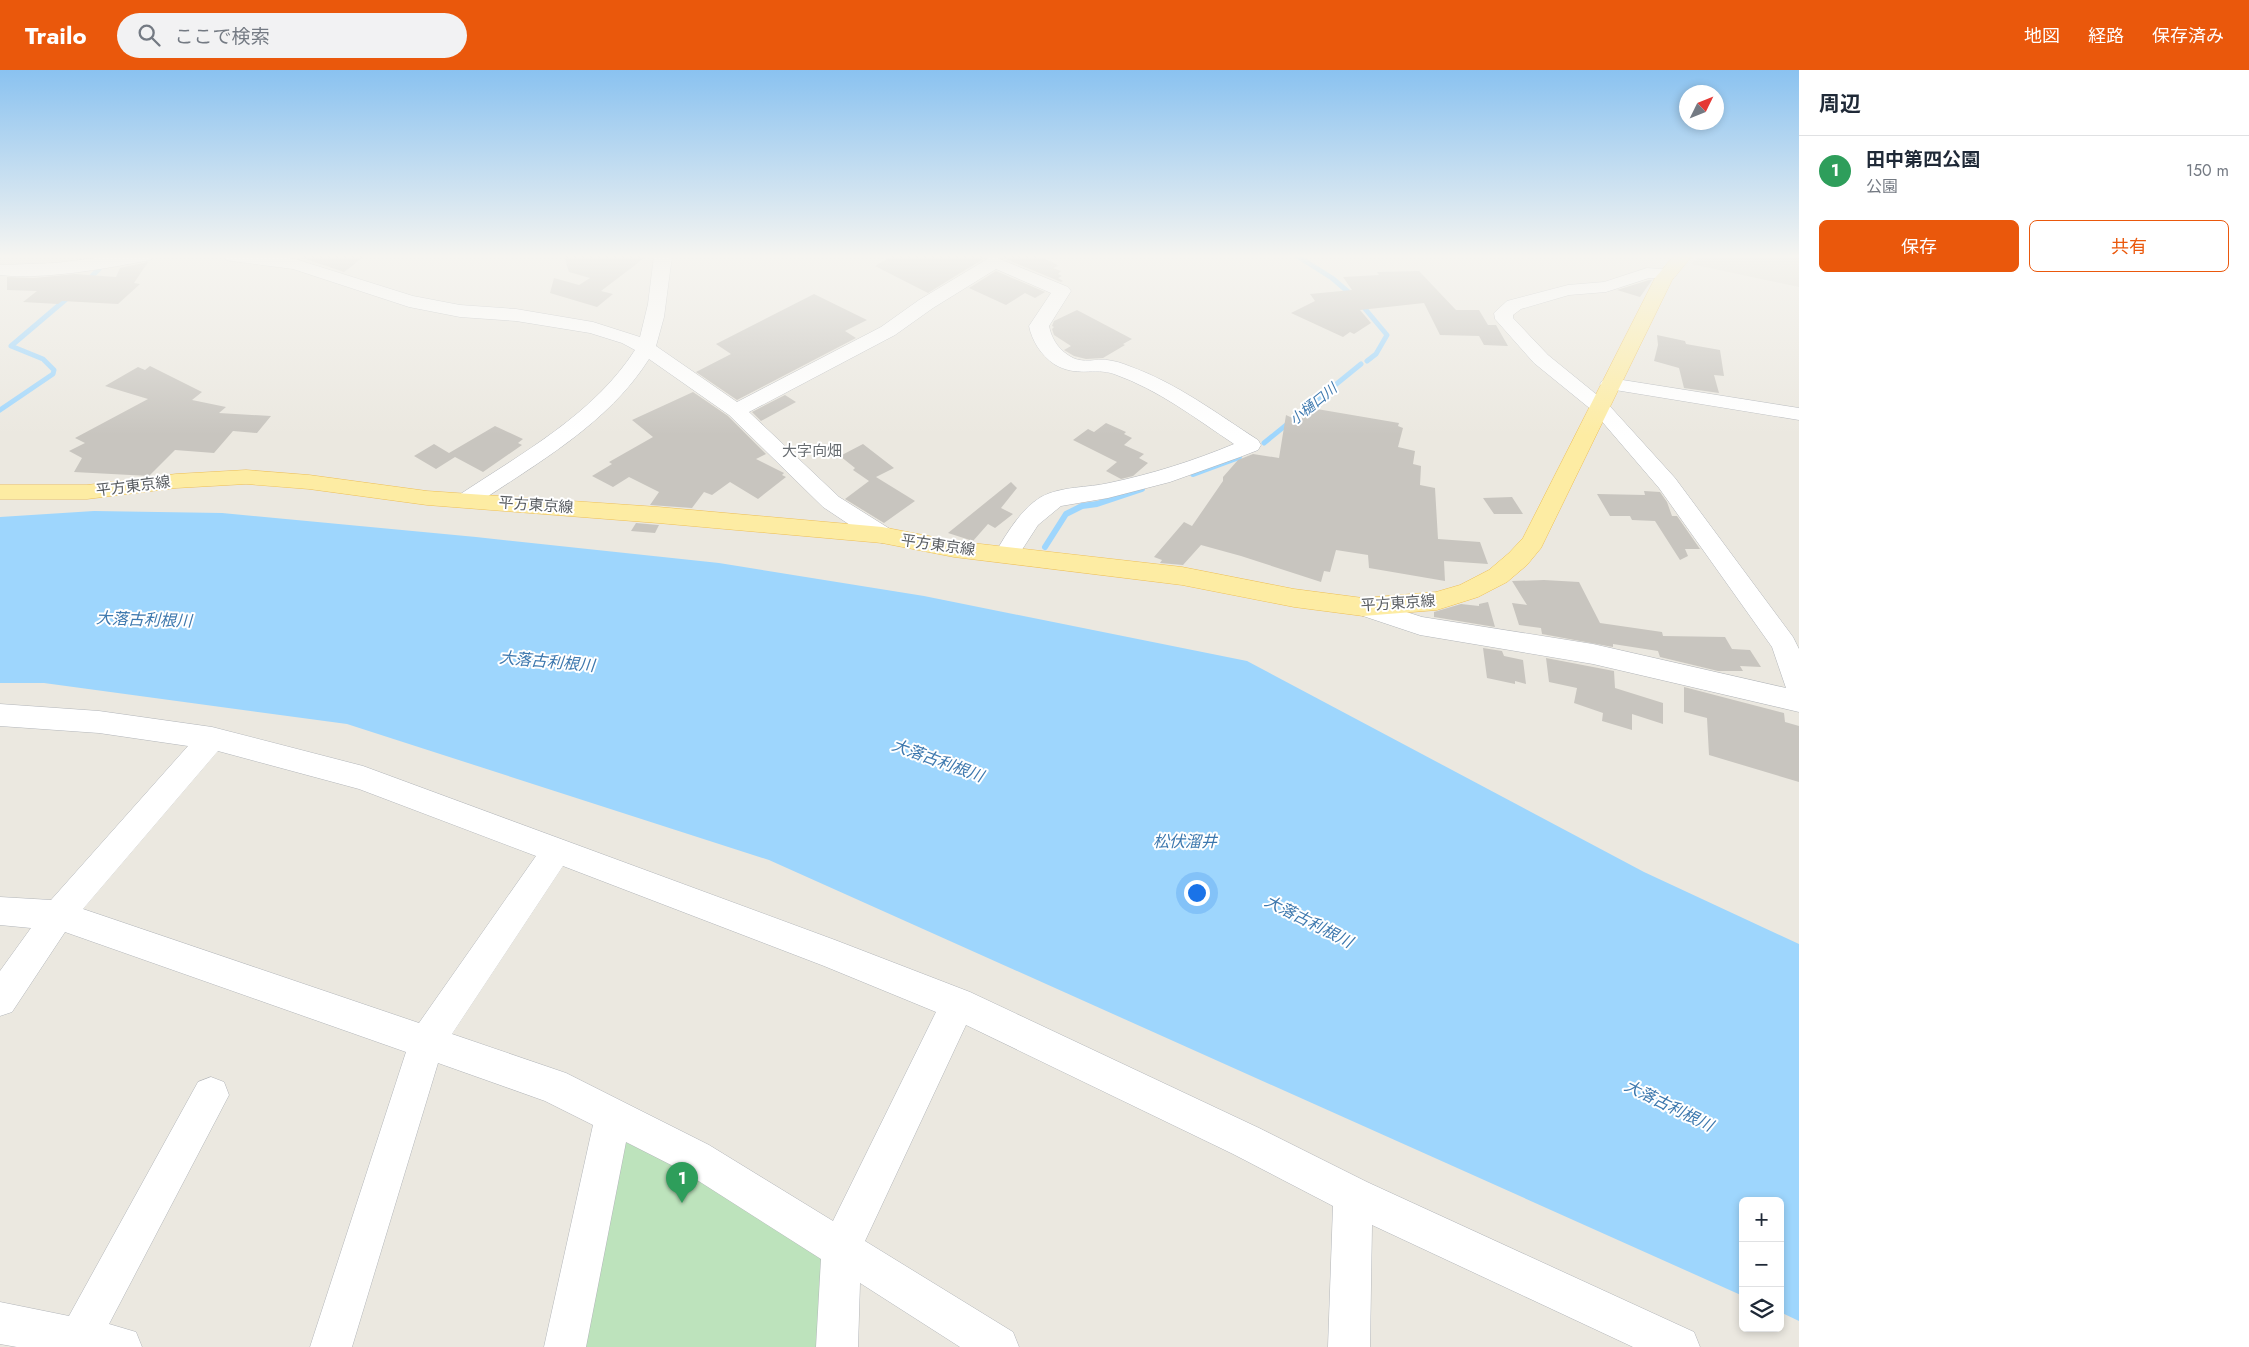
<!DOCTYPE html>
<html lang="ja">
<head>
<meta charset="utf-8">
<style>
  :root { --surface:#fff; --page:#f2f2f3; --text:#1f2937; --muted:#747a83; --line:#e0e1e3; --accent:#ea580c }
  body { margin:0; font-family:Jost,"Noto Sans JP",sans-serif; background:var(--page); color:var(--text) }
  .controls { position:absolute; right:15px; bottom:15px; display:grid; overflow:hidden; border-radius:8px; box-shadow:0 2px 8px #0003 }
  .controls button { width:45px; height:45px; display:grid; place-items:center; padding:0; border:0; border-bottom:1px solid var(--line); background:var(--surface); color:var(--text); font:25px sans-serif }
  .compass { position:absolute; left:1679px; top:15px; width:45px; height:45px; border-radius:50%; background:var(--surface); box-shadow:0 2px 8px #0003; rotate:47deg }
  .you { position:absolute; left:1196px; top:822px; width:18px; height:18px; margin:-12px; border:4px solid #fff; border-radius:50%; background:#1a73e8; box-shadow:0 0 0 8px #1a73e833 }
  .badge { display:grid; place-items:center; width:32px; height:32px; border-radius:50%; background:var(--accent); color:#fff; font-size:16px; font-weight:700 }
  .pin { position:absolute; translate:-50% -41px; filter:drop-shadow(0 1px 2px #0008) }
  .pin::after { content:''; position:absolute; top:26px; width:18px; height:15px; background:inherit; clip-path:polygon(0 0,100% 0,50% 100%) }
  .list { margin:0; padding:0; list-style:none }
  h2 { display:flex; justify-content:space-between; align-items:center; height:65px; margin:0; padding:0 20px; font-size:21px }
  h2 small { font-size:16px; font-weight:400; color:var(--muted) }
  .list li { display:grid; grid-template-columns:32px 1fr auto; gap:15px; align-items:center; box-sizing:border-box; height:70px; padding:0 20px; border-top:1px solid var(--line) }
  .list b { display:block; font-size:19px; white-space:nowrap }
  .list p { margin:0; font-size:16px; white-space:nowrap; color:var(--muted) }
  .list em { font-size:16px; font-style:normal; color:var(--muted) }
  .actions { display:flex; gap:10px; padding:15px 20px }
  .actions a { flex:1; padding:11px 0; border:1px solid var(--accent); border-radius:8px; text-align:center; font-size:18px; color:var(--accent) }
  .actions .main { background:var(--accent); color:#fff }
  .icon { flex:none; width:28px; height:28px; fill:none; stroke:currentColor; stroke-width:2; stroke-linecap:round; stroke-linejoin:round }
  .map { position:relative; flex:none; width:1799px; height:1277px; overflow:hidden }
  header { display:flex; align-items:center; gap:30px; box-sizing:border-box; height:70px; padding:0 25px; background:var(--accent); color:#fff }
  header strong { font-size:24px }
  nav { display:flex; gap:28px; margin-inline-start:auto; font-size:18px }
  .search { width:350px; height:45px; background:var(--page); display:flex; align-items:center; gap:12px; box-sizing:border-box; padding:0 18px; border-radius:28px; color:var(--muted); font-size:19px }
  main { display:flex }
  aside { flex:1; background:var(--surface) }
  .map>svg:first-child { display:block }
  .education { fill:#dddad1 }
  .green { fill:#bde3bc }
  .water { fill:#9ed6fd }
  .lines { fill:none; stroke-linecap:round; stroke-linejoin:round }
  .stream-far1 { stroke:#9ed6fd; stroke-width:5 }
  .stream { stroke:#9ed6fd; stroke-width:6 }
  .building { fill:#c8c5bf }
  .minor-casing { stroke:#b3b6ba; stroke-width:1 }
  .major-casing { stroke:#eebf56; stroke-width:1 }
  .minor { fill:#fff; fill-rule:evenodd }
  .major { fill:#fdeca3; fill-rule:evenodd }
  .labels { text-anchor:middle; stroke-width:4; stroke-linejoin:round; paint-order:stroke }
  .far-water-label { font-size:14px; font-style:italic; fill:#3d78ae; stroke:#fff }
  .far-quarter-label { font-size:15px; fill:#696e72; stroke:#fff }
  .street-label { font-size:15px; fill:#585c60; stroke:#fff }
  .water-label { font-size:16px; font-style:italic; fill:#3d78ae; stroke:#fff }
</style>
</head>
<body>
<header>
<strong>Trailo</strong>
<div class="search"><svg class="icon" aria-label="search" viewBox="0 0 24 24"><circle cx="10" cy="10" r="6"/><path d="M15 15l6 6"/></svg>ここで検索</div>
<nav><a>地図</a><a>経路</a><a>保存済み</a></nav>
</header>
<main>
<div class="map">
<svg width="1799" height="1277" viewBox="0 0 1799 1277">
  <rect width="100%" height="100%" fill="#ebe8e0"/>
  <path class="education" d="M1701 186H1799V217L1691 194Z"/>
  <path class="green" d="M613 1046 841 1178 837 1277H565Z"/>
  <path class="water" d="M94 441 222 443 476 467 719 493 924 526 1247 591 1644 802 1799 874V1251L1780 1242V1131H1743V1226L769 790 347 654 44 613H0V447Z"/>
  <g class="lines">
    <path class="stream-far1" d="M1297 186 1332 208 1353 226
      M87 211 99 199
      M1361 234 1387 265 1376 284 1367 291
      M0 340 53 304 54 300 43 289 11 276 71 225
      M1264 373 1361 294"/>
    <path class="stream" d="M1193 404 1239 387
      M1045 477 1066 444 1082 436 1097 434 1142 419"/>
  </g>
  <path class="building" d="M297 186H365L344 202Z
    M564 186H647L601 221 613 224 597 237 550 223 554 208 579 215 590 208 569 202Z
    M892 186H988L928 223 875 196Z
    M999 186H1039L1056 194 1058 196 1053 198 1061 201 1058 204 1062 206 1058 208 1063 211 1061 212Z
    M148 192 134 213 140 214 118 234 62 231 58 234 23 232 37 221 7 220V207L34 208 75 204 116 207 120 198Z
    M996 201 1045 222 1035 228 1025 223 1006 235 969 218Z
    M1419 201 1456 240H1479L1488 255H1496L1508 276 1484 275 1479 266 1440 265 1424 233 1360 240 1371 253 1354 264 1350 262 1343 267 1291 243 1315 231 1310 224 1352 220 1343 207 1379 205 1377 202Z
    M1652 210 1640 227 1617 220 1649 210Z
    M814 224 867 250 845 261 856 268 737 330 696 302 731 284 716 274Z
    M1077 240 1096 250 1132 269 1123 274 1125 275 1103 288 1086 289 1074 286 1064 280 1071 276 1054 265 1052 259 1054 257 1052 256 1054 251Z
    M1657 265 1685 271 1686 274 1720 280 1724 306 1714 305 1719 323 1684 318 1679 298 1654 291 1658 275Z
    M150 296 202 322 192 330 226 337 219 343 271 346 257 363 233 361 214 383 175 380 149 406 74 402 82 388 69 381 85 373 75 368 148 329 105 316 138 297 145 300Z
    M693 322 728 346 766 384 756 389 784 403 782 405 786 407 758 429 730 412 712 425 704 422 692 438 650 435 659 422 629 407 613 417 592 406 612 394 609 392 653 367 632 350Z
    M785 325 796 332 761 351 752 342Z
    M1311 338 1399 353 1398 356 1403 358 1398 377 1415 381 1413 394 1421 396 1420 415 1435 418 1438 469 1480 472 1488 494 1444 491 1445 511 1369 498 1368 485 1336 480 1330 502 1324 501 1321 512 1241 486 1201 475 1183 495 1160 493 1162 490 1154 487 1184 452 1192 456 1223 411V407L1238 390 1253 384 1279 388 1286 345 1301 352 1304 339 1311 341Z
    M1106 353 1126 362 1124 364 1132 368 1124 375 1144 384 1139 388 1148 393 1133 406 1121 409 1106 401 1117 392 1073 370 1088 359 1094 362Z
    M495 356 523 369 518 373 522 375 483 402 455 387 436 399 414 386 434 374 449 383Z
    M863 374 894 398 876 407 915 431 884 453 845 429 869 411 853 400 855 398 840 386Z
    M1011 412 1017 418 1001 438 1013 444 995 458 988 454 973 471 948 463Z
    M1644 421 1660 422 1667 432 1672 446H1677L1700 479H1685L1688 486 1680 490 1655 451 1632 450 1630 446H1610L1597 424 1645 425Z
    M1512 427 1523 444H1494L1483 428Z
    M636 453 658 455H659L655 463 631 461Z
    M1544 510 1579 512 1600 553 1662 562 1663 566 1725 567 1732 579 1750 580 1761 597 1740 596 1743 601H1718L1660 587 1658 581 1613 574V577L1542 564 1541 558 1519 555 1512 533 1527 535 1512 511Z
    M1488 532 1495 557 1434 547V542L1461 534 1479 536V534Z
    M1483 578 1502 581 1504 586 1523 590 1526 614 1515 611V614L1487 608Z
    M1546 588 1614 601 1615 618 1663 633V654L1632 644V660L1602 651 1603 643 1574 633 1577 618 1549 612Z
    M1684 617 1784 643 1785 652 1799 656V712L1709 685 1707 648 1684 642Z"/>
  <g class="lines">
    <g class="minor-casing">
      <path id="minor" d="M111 186H153L151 190 145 191C103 199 42 210 0 205V195H2L56 193Z
        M224 186H277L295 189 413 226 460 235 516 239 593 252 640 267 648 234 654 186H672L664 247 656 276 737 332 881 257 919 230 989 188 995 187 1068 217 1071 221 1049 256C1052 271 1060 281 1073 288 1084 293 1096 289 1107 290 1115 291 1122 293 1129 296 1177 313 1216 343 1258 370L1261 375 1258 380 1240 387 1170 412 1108 428 1061 436 1038 455 1016 489 1007 491 998 489 995 483C1007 463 1021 439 1041 427 1061 416 1088 418 1109 413 1152 404 1193 391 1234 374 1195 348 1159 320 1114 304 1094 297 1077 308 1054 294 1041 285 1032 271 1029 256L1051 223 996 199 933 238 895 265 749 342 839 427 890 459 894 465 890 471 882 473 874 471 823 437 729 345 649 289C608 354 537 393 475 435L467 437 459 435 456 430 459 425C522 383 593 345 635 280L622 273 590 263 516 251 460 247 409 237 293 199 232 191 226 190Z
        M1647 198 1674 200 1677 204 1674 208H1649L1606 222 1569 225 1521 239 1513 245V248L1548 285 1607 333 1675 408 1793 567 1799 579V642L1593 594 1420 565 1354 543 1350 537 1354 531 1363 528 1422 547 1593 574 1786 618 1772 577 1659 418 1593 341 1534 293 1495 249 1494 243 1507 231 1568 215 1604 212Z
        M1610 308 1799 338V350L1603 318 1600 314 1603 310Z
        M0 634 99 641 212 657 363 696 835 870 970 922 1259 1058 1367 1112 1694 1262 1700 1277H1633L1372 1155 1370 1277H1328L1333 1136 1233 1084 966 955 865 1171 1013 1262 1019 1277H960L860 1213 858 1277H816L821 1189 683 1101 626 1072 586 1277H544L593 1055 545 1031 438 993 352 1277H310L406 982 65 862 12 942 0 946V901L31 858 0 855V827L51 830 188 676 99 663 0 656ZM218 681 359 719 536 786 419 953 83 839ZM563 796 824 896 936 942 833 1151 709 1075 566 1003 452 964Z
        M211 1007 224 1012 229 1025 109 1254 136 1262 142 1277H17L0 1274V1232L69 1246 198 1012Z"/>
    </g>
    <g class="major-casing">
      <path id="major" d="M1674 186H1692L1672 210 1541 478 1527 495 1507 512 1478 527 1437 540 1363 546 1294 537 1182 515 954 487 882 473 658 453 427 435 309 419 246 414 176 418 87 429H0V415H87L176 404 246 400 309 405 427 421 658 437 882 457 954 471 1182 497 1294 519 1363 528 1436 522 1460 515 1489 500 1509 483 1523 468 1655 208Z"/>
    </g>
    <use href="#minor" class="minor"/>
    <use href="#major" class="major"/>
  </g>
  <linearGradient id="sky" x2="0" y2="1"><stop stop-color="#8ac2f0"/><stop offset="0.51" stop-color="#f6f5f1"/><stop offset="1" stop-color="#f6f5f1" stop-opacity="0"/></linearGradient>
  <rect width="1799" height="365" fill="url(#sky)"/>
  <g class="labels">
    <g class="far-water-label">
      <text transform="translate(1313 334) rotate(-39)" y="5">小樋口川</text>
    </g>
    <g class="far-quarter-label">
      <text x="812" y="386">大字向畑</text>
    </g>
    <g class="street-label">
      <text transform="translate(133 416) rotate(-7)" y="5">平方東京線</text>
      <text transform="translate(536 435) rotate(4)" y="5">平方東京線</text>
      <text transform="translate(938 475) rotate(8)" y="5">平方東京線</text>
      <text transform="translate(1398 533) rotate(-4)" y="5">平方東京線</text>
    </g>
    <g class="water-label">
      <text transform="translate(144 549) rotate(2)" y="6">大落古利根川</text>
      <text transform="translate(547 591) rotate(5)" y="6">大落古利根川</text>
      <text transform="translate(938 690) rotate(20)" y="6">大落古利根川</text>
      <text x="1185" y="777">松伏溜井</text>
      <text transform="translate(1309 851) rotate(27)" y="6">大落古利根川</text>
      <text transform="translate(1669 1035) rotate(26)" y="6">大落古利根川</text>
    </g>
  </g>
</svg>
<div class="controls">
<button>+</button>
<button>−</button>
<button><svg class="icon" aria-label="layers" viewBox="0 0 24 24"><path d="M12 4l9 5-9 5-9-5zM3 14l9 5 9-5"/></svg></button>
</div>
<svg class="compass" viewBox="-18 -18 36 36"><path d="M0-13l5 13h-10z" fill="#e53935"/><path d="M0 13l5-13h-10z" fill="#747a83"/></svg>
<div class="you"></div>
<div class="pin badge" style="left:682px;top:1133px;background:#2e9e5b">1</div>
</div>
<aside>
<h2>周辺<small></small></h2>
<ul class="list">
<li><span class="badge" style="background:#2e9e5b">1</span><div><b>田中第四公園</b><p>公園</p></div><em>150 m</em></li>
</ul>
<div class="actions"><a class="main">保存</a><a>共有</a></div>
</aside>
</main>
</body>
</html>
